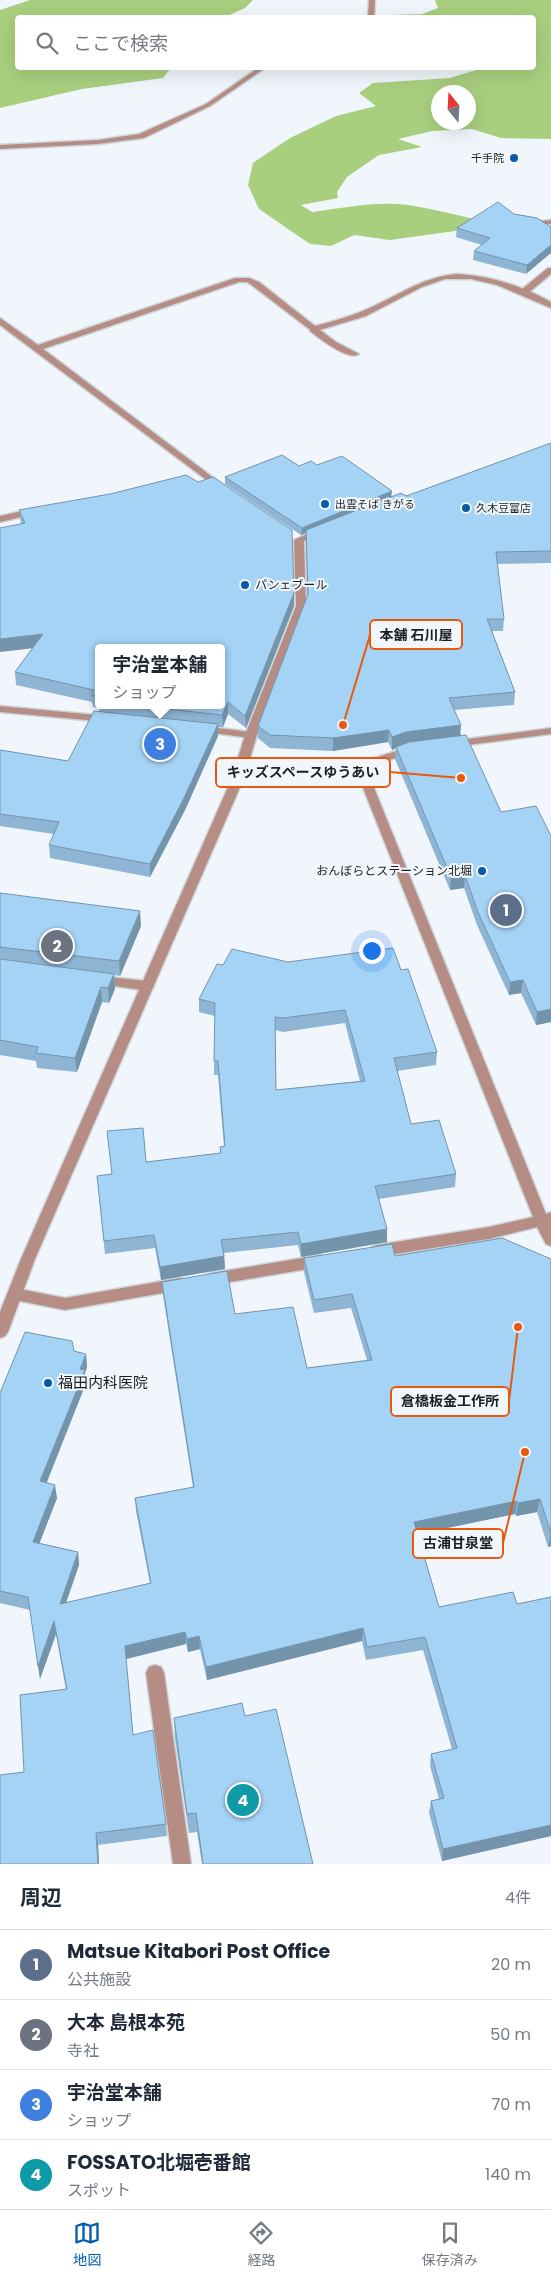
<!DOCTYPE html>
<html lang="ja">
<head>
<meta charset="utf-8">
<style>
  :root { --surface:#fff; --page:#f6f6f7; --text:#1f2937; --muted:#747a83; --line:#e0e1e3; --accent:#055ba9 }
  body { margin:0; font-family:Poppins,"Noto Sans JP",sans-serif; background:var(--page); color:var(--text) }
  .compass { position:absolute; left:431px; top:85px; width:45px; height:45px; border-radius:50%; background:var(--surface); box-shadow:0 5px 20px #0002; rotate:342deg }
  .you { position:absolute; left:371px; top:950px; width:18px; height:18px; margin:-12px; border:4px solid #fff; border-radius:50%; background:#1a73e8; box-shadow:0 0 0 8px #1a73e833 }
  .badge { display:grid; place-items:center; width:32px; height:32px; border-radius:50%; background:var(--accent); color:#fff; font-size:16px; font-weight:700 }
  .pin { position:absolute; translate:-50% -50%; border:2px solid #fff; box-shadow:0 1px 5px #0006 }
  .popup { position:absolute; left:95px; top:644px; width:130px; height:65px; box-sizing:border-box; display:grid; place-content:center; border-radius:5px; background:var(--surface); filter:drop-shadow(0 1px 4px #0005); font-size:16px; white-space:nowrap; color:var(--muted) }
  .popup b { font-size:19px; color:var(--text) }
  .popup::after { content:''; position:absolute; left:50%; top:100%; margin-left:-10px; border:10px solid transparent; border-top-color:var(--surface) }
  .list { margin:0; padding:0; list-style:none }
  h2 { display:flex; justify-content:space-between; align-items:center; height:65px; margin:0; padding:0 20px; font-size:21px }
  h2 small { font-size:16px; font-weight:400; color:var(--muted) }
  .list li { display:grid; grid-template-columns:32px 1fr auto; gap:15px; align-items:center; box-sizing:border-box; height:70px; padding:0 20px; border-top:1px solid var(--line) }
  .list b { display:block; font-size:19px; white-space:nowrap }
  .list p { margin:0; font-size:16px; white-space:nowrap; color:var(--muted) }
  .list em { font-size:16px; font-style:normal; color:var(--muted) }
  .icon { flex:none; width:28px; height:28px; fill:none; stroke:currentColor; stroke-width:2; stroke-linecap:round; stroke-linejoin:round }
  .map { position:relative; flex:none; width:551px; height:1864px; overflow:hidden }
  .search { position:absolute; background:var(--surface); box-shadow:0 5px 20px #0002; left:15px; right:15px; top:15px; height:55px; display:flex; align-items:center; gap:12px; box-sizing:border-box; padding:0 18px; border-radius:5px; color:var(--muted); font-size:19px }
  .sheet { height:345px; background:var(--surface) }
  nav { display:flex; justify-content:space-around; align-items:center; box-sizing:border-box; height:70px; border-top:1px solid var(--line); background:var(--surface); font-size:14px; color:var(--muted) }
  nav a { display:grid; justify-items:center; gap:2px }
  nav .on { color:var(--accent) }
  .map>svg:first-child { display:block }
  .forest { fill:#a8cf7e; fill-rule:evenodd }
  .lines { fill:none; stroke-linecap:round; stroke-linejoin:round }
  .service-casing { stroke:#ced4d8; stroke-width:3 }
  .minor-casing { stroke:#ced4d8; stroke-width:3 }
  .tertiary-casing { stroke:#ced4d8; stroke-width:3 }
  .service { fill:#b68d85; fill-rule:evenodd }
  .minor { fill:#b68d85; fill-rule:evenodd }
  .tertiary { fill:#b68d85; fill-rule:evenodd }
  .wall { fill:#8eb5d4; fill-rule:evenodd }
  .shaded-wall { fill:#7494ac }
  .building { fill:#a5d3f6; stroke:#7494ac; fill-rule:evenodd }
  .poi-dot { fill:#055ba9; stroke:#f0f6fb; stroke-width:2 }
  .labels { text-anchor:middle; stroke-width:4; stroke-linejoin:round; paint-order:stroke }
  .far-poi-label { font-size:11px; fill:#1d1f20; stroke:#f0f6fb; text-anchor:start }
  .poi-label { font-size:12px; fill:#1d1f20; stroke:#f0f6fb; text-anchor:start }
  .near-poi-label { font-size:15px; fill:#1d1f20; stroke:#f0f6fb; text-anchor:start }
  .leader { fill:none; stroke:#e8590c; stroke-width:2 }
  .callout-dot { fill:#e8590c; stroke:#f0f6fb; stroke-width:2 }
  .callout { fill:#f0f6fb; stroke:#e8590c; stroke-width:2 }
  .callout-label { font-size:14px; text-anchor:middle; font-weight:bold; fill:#1d1f20 }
</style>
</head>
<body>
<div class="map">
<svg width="551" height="1864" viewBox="0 0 551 1864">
  <rect width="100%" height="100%" fill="#f0f6fb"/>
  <path class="forest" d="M30 0H253L245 8 225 17 18 18V68H159L170 69 163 78 82 89 0 108V10Z
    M435 0H551V139L501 138 472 129 432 131 398 139 422 147 379 155 347 177 337 192 338 198 301 205 312 212C343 208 377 201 408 205 456 212 502 231 551 226V241L470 229 390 240 354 235 331 246 310 244 259 209 248 185 253 163 290 138 336 116 376 106 359 93 373 83 450 78 476 70 471 68H534V18L391 17V15L422 14 438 8ZM438 92H468V122H438Z"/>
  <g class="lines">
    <g class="service-casing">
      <path id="service" d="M551 220V224L529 226 525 224 529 222Z
        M548 268H551V274L527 294H521V290Z
        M310 327H316L336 342 359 354C349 362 319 338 310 331Z
        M99 976 148 981 154 986 148 991 94 983 93 980 94 977Z
        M155 1665 161 1667 164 1673 191 1864H173L146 1673 149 1667Z"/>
    </g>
    <g class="minor-casing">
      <path id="minor" d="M369 0H375L374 18H368Z
        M258 68H265L210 106 144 138 98 144 0 149V145L98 140 139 134 206 104Z
        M458 274C491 276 522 286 551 302V308L497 285 471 279H445L422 287 366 316 313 332 253 286 247 282H239L43 349 223 485 225 487 220 490 0 325V318L38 345 235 278H249L259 282 315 326C335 321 355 315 374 306 402 293 426 276 458 274Z
        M36 508 41 511 39 513 0 522V516Z
        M0 706 107 716 113 719 107 722 0 712Z
        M201 726 251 732 257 735 251 738 197 731 195 729 197 727Z
        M551 728V734L452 747 446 744 452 741Z
        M412 746 416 747 418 749 416 751 366 768 546 1214 551 1212V1246L546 1244 537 1227 489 1239 377 1257 372 1255 370 1251 372 1247 377 1245 489 1227 533 1217 356 770 238 782 232 778 238 774 359 763Z
        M320 1255 325 1257 327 1261 325 1265 320 1267 212 1285 207 1283 205 1279 207 1275 212 1273Z
        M180 1278 185 1280 187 1284 185 1288 180 1290 65 1310 15 1300 10 1298 8 1294 10 1290 15 1288 65 1298Z"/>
    </g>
    <g class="tertiary-casing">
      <path id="tertiary" d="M320 528 323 529V533L304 541 306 606 257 735 244 778 35 1259 8 1332 5 1336 0 1338V1312L21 1259 232 778 245 735 296 606 294 540Z"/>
    </g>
    <use href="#service" class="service"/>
    <use href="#minor" class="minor"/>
    <use href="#tertiary" class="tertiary"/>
  </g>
  <path class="wall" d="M514 214 537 218 526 274 473 260 474 251 482 245 456 237 457 228Z
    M551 443V563L497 564 504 619 503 631H492L515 692 514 705 454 710 461 735 501 812 551 836V1022L536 1025 521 993 509 995 477 925 464 888 450 890 395 759 396 748 392 750 388 742 333 751 270 748 258 738V726L307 596 306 533 301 535 225 484V477L299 466 317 465 391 497 406 496Z
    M19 510 294 593V606L246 728 228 714 223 727H218V736L185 810 150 877 50 858 49 845 54 834 0 826V750L68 761 99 712V708L93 707 92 702 16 685 15 672 33 648 21 524ZM99 648 221 705H99Z
    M0 893 141 926 120 976 114 975 115 989 109 1003 102 1002 77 1072 37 1068 36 1061 0 1055Z
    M288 962 401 970 437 1052 436 1065 397 1071 411 1124 456 1174 455 1187 379 1199 387 1229V1242L301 1257 298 1245 224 1253 225 1269 161 1280 155 1248 105 1254 97 1176 112 1174 146 1162 220 1153V1147L224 1146 218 1075H214L215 1016 199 1012V999L223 965ZM345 1023 360 1081 276 1090 275 1030 283 1032Z
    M395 1256 551 1259V1546L548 1547 537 1512 516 1516 515 1514 418 1534 439 1607 517 1604 551 1597V1836L442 1861 429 1813 431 1801 439 1799 430 1766 431 1754 452 1749 423 1650 366 1660 362 1641 207 1680 200 1649 188 1652 186 1644 126 1659 133 1735 166 1824 167 1836 98 1845 99 1864H0L24 1772 66 1690 56 1634 40 1679 30 1610 0 1603V1393L74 1351 86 1354 87 1367 85 1373 86 1383 47 1482 57 1498 39 1543 78 1552 79 1565 66 1603 150 1583 136 1511 135 1498 193 1487 163 1295 162 1282 235 1314 307 1368 367 1360 351 1308 314 1313 304 1272V1258Z
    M245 1716 313 1864H202L197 1832 189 1833 175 1738 174 1718Z"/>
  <path class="shaded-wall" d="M551 245V253L526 274 527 265Z
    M392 491 391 498 301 535 302 528Z
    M294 593V606L246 728 245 716Z
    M43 634 44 647 0 652V639Z
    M228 702V714L223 727 222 715Z
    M218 724V736L185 810 150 877V864Z
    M461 725 460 738 396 747V748L392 750V737L406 732Z
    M389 730 388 742 333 751V738Z
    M465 875 464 888 450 890 451 877Z
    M140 911 141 926 120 976 119 961Z
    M114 974 115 989 109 1003 108 988Z
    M523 980 521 993 509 995 510 982Z
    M101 987 102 1002 77 1072 75 1058Z
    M551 1009V1022L536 1025 537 1012Z
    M387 1229V1242L301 1257V1244Z
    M224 1256 225 1269 161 1280 160 1267Z
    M86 1354 87 1367 85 1373 86 1383 42 1494 40 1481Z
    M55 1485 57 1498 35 1555 33 1542Z
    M540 1499 537 1512 516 1516 518 1503Z
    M517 1501 515 1514 413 1535 414 1522Z
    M551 1533V1546L548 1547 551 1534Z
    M78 1552 79 1565 61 1617 60 1604Z
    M54 1621 56 1634 40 1679 38 1666Z
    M363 1628 362 1641 207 1680 206 1667Z
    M185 1632 186 1644 126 1659 125 1646Z
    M199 1636 200 1649 188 1652 187 1639Z
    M551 1825V1836L442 1861 443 1849Z
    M96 1833 98 1845 99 1864H98Z"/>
  <path class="building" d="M498 202 514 214 537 218 551 227V245L527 265 474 251 490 238 457 228Z
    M551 443V551L496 552 504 619H487L515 692 449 698 461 725 406 732 392 737 389 730 333 738 270 735 258 726 308 594 306 530 401 493 406 496 420 491Z
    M282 455 299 466 311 461 317 465 342 456 392 491 302 528 225 477Z
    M186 475 198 482 213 477 292 530 294 593 245 716 228 702 222 715 132 705H221V648H99V695H92L94 690 15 672 43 634 0 639V528L25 523 19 510 110 494Z
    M94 711 218 724 184 798 150 864 49 845 59 822 0 814V750L68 761Z
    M466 735 501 812 536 806 551 836V1009L537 1012 523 980 510 982 478 912 465 875 451 877 396 747 409 742Z
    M0 893 140 911 119 961 0 947Z
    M393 948 401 970 408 969 437 1052 394 1058 411 1124 439 1120 456 1174 375 1186 387 1229 301 1244 298 1232 221 1240 224 1256 160 1267 154 1235 104 1241 97 1176 112 1174 107 1131 143 1128 146 1162 221 1153 220 1147 225 1146 218 1061H214L215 1003 199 999 217 964 223 965 232 949 288 962ZM345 1010 365 1081 276 1090 275 1017 283 1018Z
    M0 959 114 974 108 988 101 987 75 1058 36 1053 38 1047 0 1040Z
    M502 1238 551 1259V1533L540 1499 518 1503 517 1501 414 1522 439 1607 513 1592 517 1604 551 1597V1825L443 1849 431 1801 444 1798 431 1754 457 1748 425 1637 367 1647 363 1628 206 1667 199 1636 187 1639 185 1632 125 1646 133 1735 153 1730 166 1824 96 1833 98 1864H0V1775L24 1772 20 1695 67 1689 54 1621 38 1666 28 1597 0 1591V1393L25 1332 72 1341 74 1351 86 1354 80 1369 85 1370 40 1481 55 1485 33 1542 78 1552 60 1604 151 1583 135 1498 194 1487 162 1282 227 1271 235 1314 293 1307 307 1368 372 1360 352 1294 314 1300 304 1258 392 1244 395 1256Z
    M242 1703 245 1716 276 1709 313 1864H203L196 1813 187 1814 174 1718Z"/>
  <g class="poi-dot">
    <circle cx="514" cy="158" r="5"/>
    <circle cx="325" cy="504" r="5"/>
    <circle cx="466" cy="508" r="5"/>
    <circle cx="245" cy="585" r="5"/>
    <circle cx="482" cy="871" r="5"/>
    <circle cx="48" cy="1383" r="5"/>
  </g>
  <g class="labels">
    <g class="far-poi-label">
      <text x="504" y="162" text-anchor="end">千手院</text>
      <text x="335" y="508">出雲そば きがる</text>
      <text x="476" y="512">久木豆富店</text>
    </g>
    <g class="poi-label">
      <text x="255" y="589">パンェブール</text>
      <text x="472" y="875" text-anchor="end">おんぼらとステーション北堀</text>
    </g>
    <g class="near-poi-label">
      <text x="58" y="1388">福田内科医院</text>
    </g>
  </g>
  <path class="leader" d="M343 725L370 635M461 778L390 772M518 1327L509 1401M525 1452L503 1543"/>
  <g class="callout-dot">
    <circle cx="343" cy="725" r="5"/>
    <circle cx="461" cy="778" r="5"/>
    <circle cx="518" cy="1327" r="5"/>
    <circle cx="525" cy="1452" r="5"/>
  </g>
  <g class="callout">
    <rect x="370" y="620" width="92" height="29" rx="5"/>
    <rect x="216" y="758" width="174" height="29" rx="5"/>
    <rect x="391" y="1387" width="118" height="29" rx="5"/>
    <rect x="413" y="1529" width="90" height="29" rx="5"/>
  </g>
  <g class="callout-label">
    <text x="416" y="640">本舗 石川屋</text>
    <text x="303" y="777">キッズスペースゆうあい</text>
    <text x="450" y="1406">倉橋板金工作所</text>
    <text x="458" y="1548">古浦甘泉堂</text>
  </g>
</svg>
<svg class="compass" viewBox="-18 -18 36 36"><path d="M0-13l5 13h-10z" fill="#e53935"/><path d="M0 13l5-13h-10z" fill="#747a83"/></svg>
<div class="you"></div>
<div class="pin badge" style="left:506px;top:910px;background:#5c6f8a">1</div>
<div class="pin badge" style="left:57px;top:946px;background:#6b7280">2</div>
<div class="pin badge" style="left:160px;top:744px;background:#3f7fe0">3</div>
<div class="popup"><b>宇治堂本舗</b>ショップ</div>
<div class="pin badge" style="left:243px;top:1800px;background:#0f9aa8">4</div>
<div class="search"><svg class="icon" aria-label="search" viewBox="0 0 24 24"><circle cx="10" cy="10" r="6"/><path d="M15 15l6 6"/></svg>ここで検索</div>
</div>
<section class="sheet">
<h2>周辺<small>4件</small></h2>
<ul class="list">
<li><span class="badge" style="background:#5c6f8a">1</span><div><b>Matsue Kitabori Post Office</b><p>公共施設</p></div><em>20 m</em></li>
<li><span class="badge" style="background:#6b7280">2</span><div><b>大本 島根本苑</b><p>寺社</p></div><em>50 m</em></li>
<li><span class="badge" style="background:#3f7fe0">3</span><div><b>宇治堂本舗</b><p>ショップ</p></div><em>70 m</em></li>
<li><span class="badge" style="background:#0f9aa8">4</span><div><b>FOSSATO北堀壱番館</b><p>スポット</p></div><em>140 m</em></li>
</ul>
</section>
<nav>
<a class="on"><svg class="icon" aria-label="map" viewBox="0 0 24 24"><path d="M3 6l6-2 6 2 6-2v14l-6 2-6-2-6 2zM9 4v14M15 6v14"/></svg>地図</a>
<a><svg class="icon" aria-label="directions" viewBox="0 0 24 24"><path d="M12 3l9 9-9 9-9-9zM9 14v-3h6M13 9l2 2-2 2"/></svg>経路</a>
<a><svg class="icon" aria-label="saved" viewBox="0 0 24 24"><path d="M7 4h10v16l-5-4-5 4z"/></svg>保存済み</a>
</nav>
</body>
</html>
